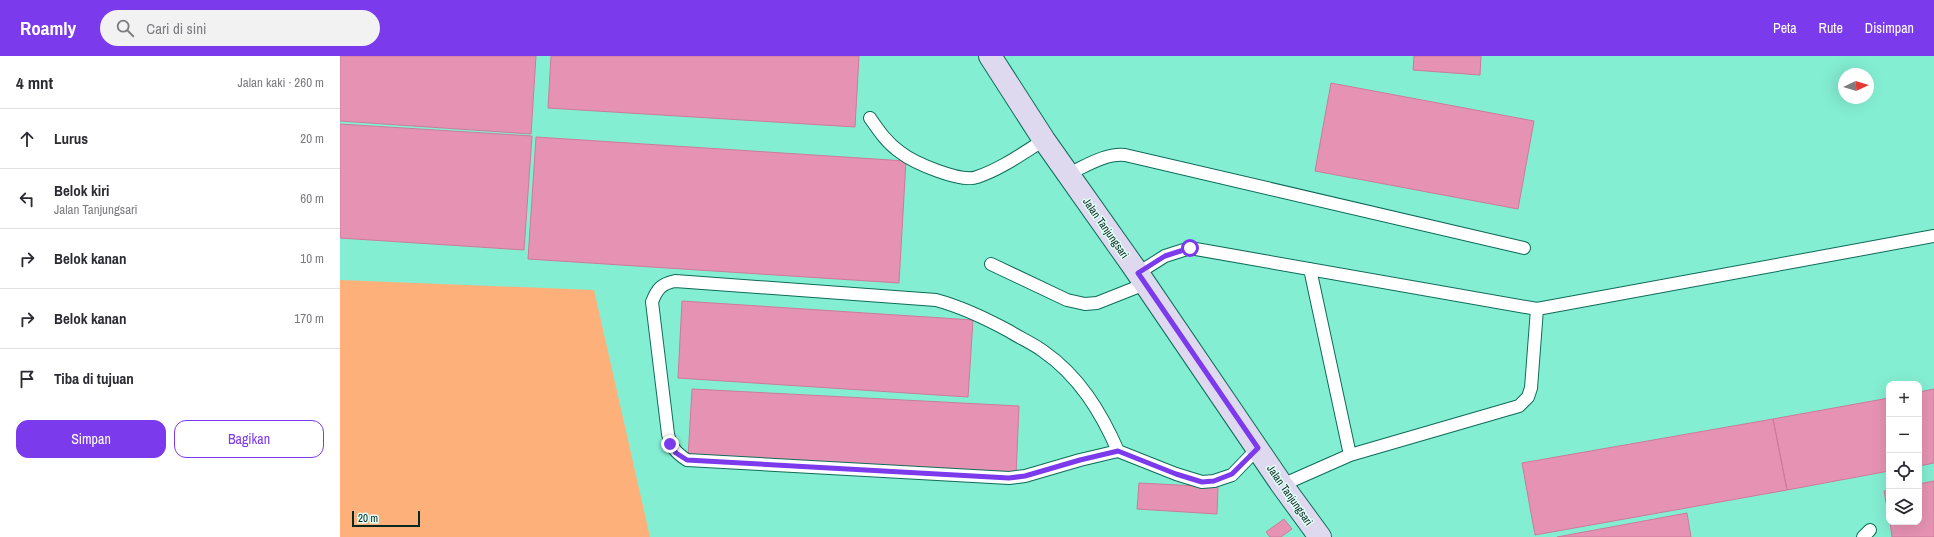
<!DOCTYPE html>
<html lang="id">
<head>
<meta charset="utf-8">
<style>
  :root { --surface:#fff; --page:#f2f2f3; --text:#2b2b33; --muted:#7c7c81; --line:#e1e1e2; --accent:#7c3aed }
  body { margin:0; font-family:"Archivo Narrow",sans-serif; background:var(--page); color:var(--text) }
  .controls { position:absolute; right:12px; bottom:12px; display:grid; overflow:hidden; border-radius:8px; box-shadow:0 4px 16px #0002 }
  .controls button { width:36px; height:36px; display:grid; place-items:center; padding:0; border:0; border-bottom:1px solid var(--line); background:var(--surface); color:var(--text); font:20px sans-serif }
  .compass { position:absolute; left:1498px; top:12px; width:36px; height:36px; border-radius:50%; background:var(--surface); box-shadow:0 4px 16px #0002; rotate:86deg }
  .scale { position:absolute; left:12px; bottom:10px; width:68px; box-sizing:border-box; padding-left:4px; border:2px solid #052921; border-top:0; font-size:11px; line-height:14px; white-space:nowrap; color:#052921; -webkit-text-stroke:3px #e2fff6; paint-order:stroke }
  .stop { position:absolute; width:12px; height:12px; margin:-9px; border:3px solid #7c3aed; border-radius:50%; background:#fff }
  .stop.end { background:#7c3aed; border-color:#fff; box-shadow:0 1px 4px #0008 }
  .list { margin:0; padding:0; list-style:none }
  h2 { display:flex; justify-content:space-between; align-items:center; height:52px; margin:0; padding:0 16px; font-size:17px }
  h2 small { font-size:13px; font-weight:400; color:var(--muted) }
  .list li { display:grid; grid-template-columns:26px 1fr auto; gap:12px; align-items:center; box-sizing:border-box; height:60px; padding:0 16px; border-top:1px solid var(--line) }
  .list b { display:block; font-size:15px; white-space:nowrap }
  .list p { margin:0; font-size:13px; white-space:nowrap; color:var(--muted) }
  .list em { font-size:13px; font-style:normal; color:var(--muted) }
  .actions { display:flex; gap:8px; padding:12px 16px }
  .actions a { flex:1; padding:9px 0; border:1px solid var(--accent); border-radius:12px; text-align:center; font-size:14px; color:var(--accent) }
  .actions .main { background:var(--accent); color:#fff }
  .icon { flex:none; width:22px; height:22px; fill:none; stroke:currentColor; stroke-width:2; stroke-linecap:round; stroke-linejoin:round }
  .map { position:relative; flex:none; width:1594px; height:481px; overflow:hidden }
  header { display:flex; align-items:center; gap:24px; box-sizing:border-box; height:56px; padding:0 20px; background:var(--accent); color:#fff }
  header strong { font-size:19px }
  nav { display:flex; gap:22px; margin-inline-start:auto; font-size:14px }
  .search { width:280px; height:36px; background:var(--page); display:flex; align-items:center; gap:10px; box-sizing:border-box; padding:0 14px; border-radius:22px; color:var(--muted); font-size:15px }
  main { display:flex }
  aside { flex:1; background:var(--surface) }
  .map>svg:first-child { display:block }
  .green { fill:#feb07b }
  .building { fill:#e693b3; stroke:#cb7b9b }
  .lines { fill:none; stroke-linecap:round; stroke-linejoin:round }
  .lane-casing { stroke:#0e6b59; stroke-width:14 }
  .secondary-casing { stroke:#0e6b59; stroke-width:24 }
  .lane { stroke:#fff; stroke-width:12 }
  .secondary { stroke:#ded9ee; stroke-width:22 }
  .route { stroke:#7c3aed; stroke-width:5 }
  .labels { text-anchor:middle; stroke-width:3; stroke-linejoin:round; paint-order:stroke }
  .street-label { font-size:11px; fill:#052921; stroke:#e2fff6 }
</style>
</head>
<body>
<header>
<strong>Roamly</strong>
<div class="search"><svg class="icon" aria-label="search" viewBox="0 0 24 24"><circle cx="10" cy="10" r="6"/><path d="M15 15l6 6"/></svg>Cari di sini</div>
<nav><a>Peta</a><a>Rute</a><a>Disimpan</a></nav>
</header>
<main>
<aside>
<h2>4 mnt<small>Jalan kaki · 260 m</small></h2>
<ul class="list">
<li><svg class="icon" aria-label="ahead" viewBox="0 0 24 24"><path d="M12 20V5M6 11l6-6 6 6"/></svg><div><b>Lurus</b></div><em>20 m</em></li>
<li><svg class="icon" aria-label="left" viewBox="0 0 24 24"><path d="M17 20v-9H6M10 6l-5 5 5 5"/></svg><div><b>Belok kiri</b><p>Jalan Tanjungsari</p></div><em>60 m</em></li>
<li><svg class="icon" aria-label="right" viewBox="0 0 24 24"><path d="M7 20v-9h11M14 6l5 5-5 5"/></svg><div><b>Belok kanan</b></div><em>10 m</em></li>
<li><svg class="icon" aria-label="right" viewBox="0 0 24 24"><path d="M7 20v-9h11M14 6l5 5-5 5"/></svg><div><b>Belok kanan</b></div><em>170 m</em></li>
<li><svg class="icon" aria-label="arrive" viewBox="0 0 24 24"><path d="M6 21V4h12l-3 4 3 4H6"/></svg><div><b>Tiba di tujuan</b></div></li>
</ul>
<div class="actions"><a class="main">Simpan</a><a>Bagikan</a></div>
</aside>
<div class="map">
<svg width="1594" height="481" viewBox="0 0 1594 481">
  <rect width="100%" height="100%" fill="#84eed2"/>
  <path class="green" d="M0 224 254 234 310 481H0Z"/>
  <path class="building" d="M0 0H196L191 78 0 65Z
    M211 0H519L515 71 208 52Z
    M1074 0H1141L1140 19 1073 14Z
    M991 27 1194 65 1178 153 975 115Z
    M0 68 192 80 184 194 0 182Z
    M196 81 566 105 559 227 188 203Z
    M342 245 633 264 628 341 338 322Z
    M352 333 679 350 676 419 348 402Z
    M1594 333V407L1579 410V336Z
    M1549 342V415L1447 434 1433 363Z
    M1433 363 1447 434 1195 479 1182 407Z
    M1594 425V481H1552L1550 466H1579V428Z
    M799 427 878 431 877 458 797 453Z
    M1549 434V463L1544 435Z
    M1347 457 1351 481H1217Z
    M944 463 952 473 941 481H930L926 476Z"/>
  <g class="lines">
    <g class="lane-casing">
      <path id="lane" d="M530 62C539 75 547 87 560 96 574 107 621 127 637 121 661 113 683 97 704 84
        M728 118C746 110 765 97 785 99L1184 192
        M651 208 727 244 745 248 757 247 805 228
        M970 213 1010 399
        M798 217 825 200 850 192 1197 253
        M778 395C761 356 739 320 703 295 692 287 680 282 669 275 645 262 622 251 596 244L335 225C321 228 317 233 312 246L328 378C331 391 336 397 347 404L669 422 685 420 740 404 778 395 836 418 862 426 874 425 892 419 918 392
        M942 429 1010 399 1179 350 1188 341 1191 332 1197 253 1594 180
        M1523 481 1530 474"/>
    </g>
    <g class="secondary-casing">
      <path id="secondary" d="M650 0 704 84 793 210 942 429 980 481"/>
    </g>
    <use href="#lane" class="lane"/>
    <use href="#secondary" class="secondary"/>
  </g>
  <g class="lines">
    <path class="route" d="M330 388 336 397 347 404 669 422 685 420 740 404 778 395 836 418 862 426 874 425 892 418 918 392 798 217 825 200 850 192"/>
  </g>
  <g class="labels">
    <g class="street-label">
      <text transform="translate(766 172) rotate(55)" y="4">Jalan Tanjungsari</text>
      <text transform="translate(950 439) rotate(55)" y="4">Jalan Tanjungsari</text>
    </g>
  </g>
</svg>
<div class="controls">
<button>+</button>
<button>−</button>
<button><svg class="icon" aria-label="locate" viewBox="0 0 24 24"><circle cx="12" cy="12" r="6"/><path d="M12 2v4M12 18v4M2 12h4M18 12h4"/></svg></button>
<button><svg class="icon" aria-label="layers" viewBox="0 0 24 24"><path d="M12 4l9 5-9 5-9-5zM3 14l9 5 9-5"/></svg></button>
</div>
<svg class="compass" viewBox="-18 -18 36 36"><path d="M0-13l5 13h-10z" fill="#e53935"/><path d="M0 13l5-13h-10z" fill="#7c7c81"/></svg>
<div class="scale">20 m</div>
<div class="stop" style="left:850px;top:192px"></div>
<div class="stop end" style="left:330px;top:388px"></div>
</div>
</main>
</body>
</html>
